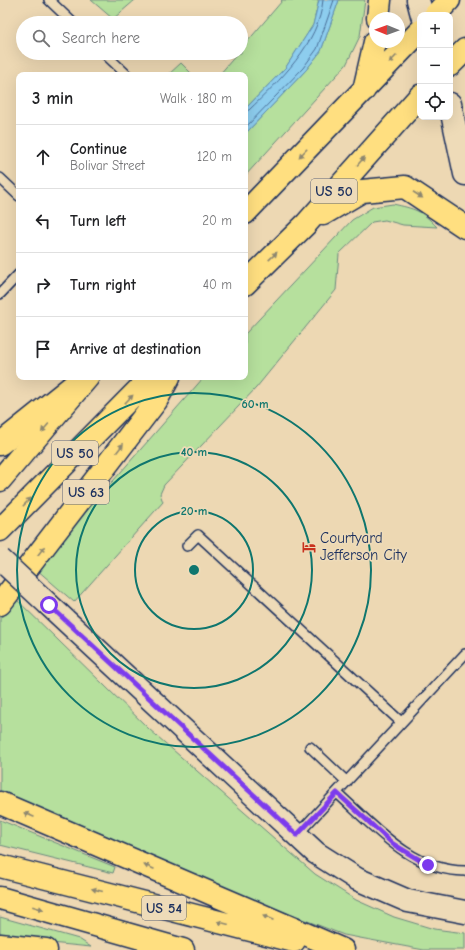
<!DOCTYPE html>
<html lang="en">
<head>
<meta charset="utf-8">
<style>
  :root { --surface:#fff; --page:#f2f2f2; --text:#202124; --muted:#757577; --line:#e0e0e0 }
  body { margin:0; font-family:"Comic Neue",sans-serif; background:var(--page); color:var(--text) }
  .controls { position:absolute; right:12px; top:12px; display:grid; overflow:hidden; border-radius:8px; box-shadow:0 4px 16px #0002 }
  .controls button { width:36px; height:36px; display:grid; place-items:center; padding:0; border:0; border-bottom:1px solid var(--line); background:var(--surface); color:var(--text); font:20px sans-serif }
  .compass { position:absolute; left:369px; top:12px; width:36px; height:36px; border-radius:50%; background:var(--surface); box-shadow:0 4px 16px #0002; rotate:271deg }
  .stop { position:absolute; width:12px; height:12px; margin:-9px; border:3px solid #7c3aed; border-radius:50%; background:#fff }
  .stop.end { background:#7c3aed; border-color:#fff; box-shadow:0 1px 4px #0008 }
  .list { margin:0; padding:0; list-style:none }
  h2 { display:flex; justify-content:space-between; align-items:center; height:52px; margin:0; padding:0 16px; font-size:17px }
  h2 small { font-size:13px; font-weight:400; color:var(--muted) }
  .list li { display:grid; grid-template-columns:26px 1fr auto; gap:12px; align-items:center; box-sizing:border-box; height:64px; padding:0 16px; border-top:1px solid var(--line) }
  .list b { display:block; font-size:15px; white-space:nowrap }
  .list p { margin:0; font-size:13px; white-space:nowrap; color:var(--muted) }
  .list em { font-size:13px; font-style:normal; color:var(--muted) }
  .icon { flex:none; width:22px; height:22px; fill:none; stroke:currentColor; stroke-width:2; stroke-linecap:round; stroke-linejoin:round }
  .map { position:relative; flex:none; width:465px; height:950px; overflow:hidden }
  .search { position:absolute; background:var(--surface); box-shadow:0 4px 16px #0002; left:16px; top:16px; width:232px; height:44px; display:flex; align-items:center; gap:10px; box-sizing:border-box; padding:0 14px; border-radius:22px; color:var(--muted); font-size:15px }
  .panel { position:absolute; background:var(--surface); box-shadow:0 4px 16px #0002; left:16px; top:72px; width:232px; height:308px; border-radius:8px }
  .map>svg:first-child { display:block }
  .green { fill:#b6e09d; stroke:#68887e }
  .water { fill:#8dcdee; stroke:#5f8eb4 }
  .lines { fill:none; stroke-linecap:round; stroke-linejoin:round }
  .shore { stroke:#496e98; stroke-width:1 }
  .service-casing { stroke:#1b2f5e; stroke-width:12 }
  .tertiary-casing { stroke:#1b2f5e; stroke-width:25 }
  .secondary-casing { stroke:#1b2f5e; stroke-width:25 }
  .trunk-casing { stroke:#1b2f5e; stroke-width:25 }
  .motorway-casing { stroke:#1b2f5e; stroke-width:25 }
  .service { stroke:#eedbb8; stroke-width:9 }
  .tertiary { stroke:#eedbb8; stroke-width:22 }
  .secondary { stroke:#eedbb8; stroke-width:22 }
  .trunk { stroke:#ffdf80; stroke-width:22 }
  .motorway { stroke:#ffdf80; stroke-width:22 }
  .tertiary-bridge-casing { stroke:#1b2f5e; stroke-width:25; stroke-linecap:butt }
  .tertiary-bridge { stroke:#eedbb8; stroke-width:22 }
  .oneway { fill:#8d876f }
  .route { stroke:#7c3aed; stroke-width:5 }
  .ring { fill:none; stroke:#0f766e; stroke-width:2 }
  .labels { text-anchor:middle; stroke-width:3.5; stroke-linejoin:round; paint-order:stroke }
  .shield { fill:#eedbb8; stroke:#5a6379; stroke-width:1 }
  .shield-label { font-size:14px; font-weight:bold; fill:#1b2f5e }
  .poi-label { font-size:15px; fill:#1b2f5e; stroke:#eedbb8; text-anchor:start }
  .centre { fill:#0f766e; stroke:#eedbb8; stroke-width:2 }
  .ring-label { font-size:12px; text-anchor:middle; font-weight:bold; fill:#0f766e; stroke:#eedbb8; stroke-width:3.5; stroke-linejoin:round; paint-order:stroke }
</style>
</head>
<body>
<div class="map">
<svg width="465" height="950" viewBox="0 0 465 950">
  <rect width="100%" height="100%" fill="#edd8b3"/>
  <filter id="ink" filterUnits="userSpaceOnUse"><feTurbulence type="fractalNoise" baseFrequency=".025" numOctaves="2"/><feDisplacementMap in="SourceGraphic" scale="8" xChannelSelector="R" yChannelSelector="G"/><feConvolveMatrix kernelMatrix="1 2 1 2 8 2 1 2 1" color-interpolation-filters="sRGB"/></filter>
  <g filter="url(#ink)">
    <path class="green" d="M91 0H135L113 19Z
      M281 0H319L313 25 286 67 245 109V75H219L238 53H241V49L282 1Z
      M339 0H365L360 36 346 65 245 176V134L306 70 321 51Z
      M181 63 193 75H168Z
      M393 204C415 209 421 210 437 227L403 225 385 220 372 222 339 254 336 290 256 388 164 485 160 494 163 502 74 602 36 569 204 377H245V334L352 220 373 207Z
      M14 597 149 729 315 874 356 900 394 917 434 929 465 933V950H424L344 935 229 891 0 795V616Z
      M0 820 115 867 113 873 0 845Z
      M0 917 79 939 91 947 0 938Z"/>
    <path class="water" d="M319 0H339L321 51 306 70 245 134V109L286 67 313 25Z"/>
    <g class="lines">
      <path class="shore" d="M245 111 249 110C279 81 319 44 323 0
        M245 128 303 68 317 49 334 0"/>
      <g class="service-casing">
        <path id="service" d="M49 0 73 23
          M104 53 127 75
          M0 178 19 196
          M0 294 19 274
          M187 546 198 535 401 722
          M310 747 347 782
          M337 793C374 826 411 871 465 871
          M297 835 465 654"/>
      </g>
      <g class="tertiary-casing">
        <path id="tertiary" d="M49 605 316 853 357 879 408 901 465 912"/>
      </g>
      <g class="secondary-casing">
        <path id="secondary" d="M418 0 422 15
          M450 104 465 174"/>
      </g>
      <g class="trunk-casing">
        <path id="trunk" d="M435 15 449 0
          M378 18 380 0
          M450 65 465 50
          M364 90 375 42
          M245 213 420 31
          M323 214 362 191 405 187 465 227
          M245 284 306 224 420 96
          M0 444 75 384
          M0 604 156 401 169 377"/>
      </g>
      <g class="motorway-casing">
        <path id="motorway" d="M0 480 88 377
          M0 530 151 377
          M0 803 343 950
          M0 866 294 941
          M0 898 183 950
          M0 945 46 950"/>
      </g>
      <use href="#service" class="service"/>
      <use href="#tertiary" class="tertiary"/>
      <use href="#secondary" class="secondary"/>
      <use href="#trunk" class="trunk"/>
      <use href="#motorway" class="motorway"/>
      <g class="tertiary-bridge-casing">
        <path id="tertiary-bridge" d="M0 559 49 605"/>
      </g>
      <use href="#tertiary-bridge" class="tertiary-bridge"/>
    </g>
    <defs><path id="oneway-solid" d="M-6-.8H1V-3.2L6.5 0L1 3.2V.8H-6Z"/></defs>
    <g class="oneway">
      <use href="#oneway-solid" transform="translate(393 59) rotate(134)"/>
      <use href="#oneway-solid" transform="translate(303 153) rotate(134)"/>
      <use href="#oneway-solid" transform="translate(361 161) rotate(-49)"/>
      <use href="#oneway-solid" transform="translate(418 195) rotate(33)"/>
      <use href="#oneway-solid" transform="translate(273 256) rotate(-44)"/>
      <use href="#oneway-solid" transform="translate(129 399) rotate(-45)"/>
      <use href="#oneway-solid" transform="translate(45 428) rotate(130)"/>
      <use href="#oneway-solid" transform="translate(120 448) rotate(-53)"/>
      <use href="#oneway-solid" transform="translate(27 502) rotate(-46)"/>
      <use href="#oneway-solid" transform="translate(41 551) rotate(-53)"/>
      <use href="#oneway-solid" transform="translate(29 815) rotate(-157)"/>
      <use href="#oneway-solid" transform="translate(149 867) rotate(-157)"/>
      <use href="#oneway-solid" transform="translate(97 890) rotate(-166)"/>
      <use href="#oneway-solid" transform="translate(38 908) rotate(16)"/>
      <use href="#oneway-solid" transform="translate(268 918) rotate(-157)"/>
      <use href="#oneway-solid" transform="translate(223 923) rotate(-165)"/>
    </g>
  </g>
  <g class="lines" filter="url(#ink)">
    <path class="route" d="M49 605 297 835 337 793 393 844 428 865"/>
  </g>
  <g class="ring">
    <circle cx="194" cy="570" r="59"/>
    <circle cx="194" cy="570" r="118"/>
    <circle cx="194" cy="570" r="177"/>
  </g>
  <defs>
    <g id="hotel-bare" transform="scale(1.08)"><path d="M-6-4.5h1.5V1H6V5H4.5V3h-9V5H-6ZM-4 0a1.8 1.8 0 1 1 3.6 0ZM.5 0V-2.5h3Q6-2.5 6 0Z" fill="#c8321e" stroke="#eedbb8" stroke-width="2.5" paint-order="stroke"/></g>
  </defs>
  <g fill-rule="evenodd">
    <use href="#hotel-bare" x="309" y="547"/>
  </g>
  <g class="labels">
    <g class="shield">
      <rect x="311" y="179" width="46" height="24" rx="3"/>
      <rect x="52" y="441" width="46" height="24" rx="3"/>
      <rect x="63" y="480" width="46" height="24" rx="3"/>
      <rect x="142" y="896" width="44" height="24" rx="3"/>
    </g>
    <g class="shield-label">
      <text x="334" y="196">US 50</text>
      <text x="75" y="458">US 50</text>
      <text x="86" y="497">US 63</text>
      <text x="164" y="913">US 54</text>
    </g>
    <g class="poi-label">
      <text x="320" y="543">Courtyard<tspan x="320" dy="17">Jefferson City</tspan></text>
    </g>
  </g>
  <circle cx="194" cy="570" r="6" class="centre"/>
  <g class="ring-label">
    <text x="255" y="408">60 m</text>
    <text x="194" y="456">40 m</text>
    <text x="194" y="515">20 m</text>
  </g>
</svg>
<div class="controls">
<button>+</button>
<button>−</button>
<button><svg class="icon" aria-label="locate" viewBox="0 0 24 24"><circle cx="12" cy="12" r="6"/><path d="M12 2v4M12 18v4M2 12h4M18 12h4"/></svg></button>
</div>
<svg class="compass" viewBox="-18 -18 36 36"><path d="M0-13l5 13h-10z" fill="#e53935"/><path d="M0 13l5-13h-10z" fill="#757577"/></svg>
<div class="stop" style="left:49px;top:605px"></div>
<div class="stop end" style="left:428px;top:865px"></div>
<div class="search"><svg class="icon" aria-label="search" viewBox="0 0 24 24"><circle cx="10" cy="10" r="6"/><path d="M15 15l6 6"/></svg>Search here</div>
<section class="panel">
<h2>3 min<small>Walk · 180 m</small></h2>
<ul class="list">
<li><svg class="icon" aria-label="ahead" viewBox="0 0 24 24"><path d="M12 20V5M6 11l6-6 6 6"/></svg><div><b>Continue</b><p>Bolivar Street</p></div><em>120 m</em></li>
<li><svg class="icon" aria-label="left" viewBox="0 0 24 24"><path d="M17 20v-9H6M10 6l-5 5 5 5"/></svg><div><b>Turn left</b></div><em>20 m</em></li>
<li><svg class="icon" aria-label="right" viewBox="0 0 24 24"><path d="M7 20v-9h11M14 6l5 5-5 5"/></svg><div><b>Turn right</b></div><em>40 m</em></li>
<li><svg class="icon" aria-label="arrive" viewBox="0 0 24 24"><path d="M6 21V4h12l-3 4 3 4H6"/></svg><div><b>Arrive at destination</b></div></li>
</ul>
</section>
</div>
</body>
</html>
